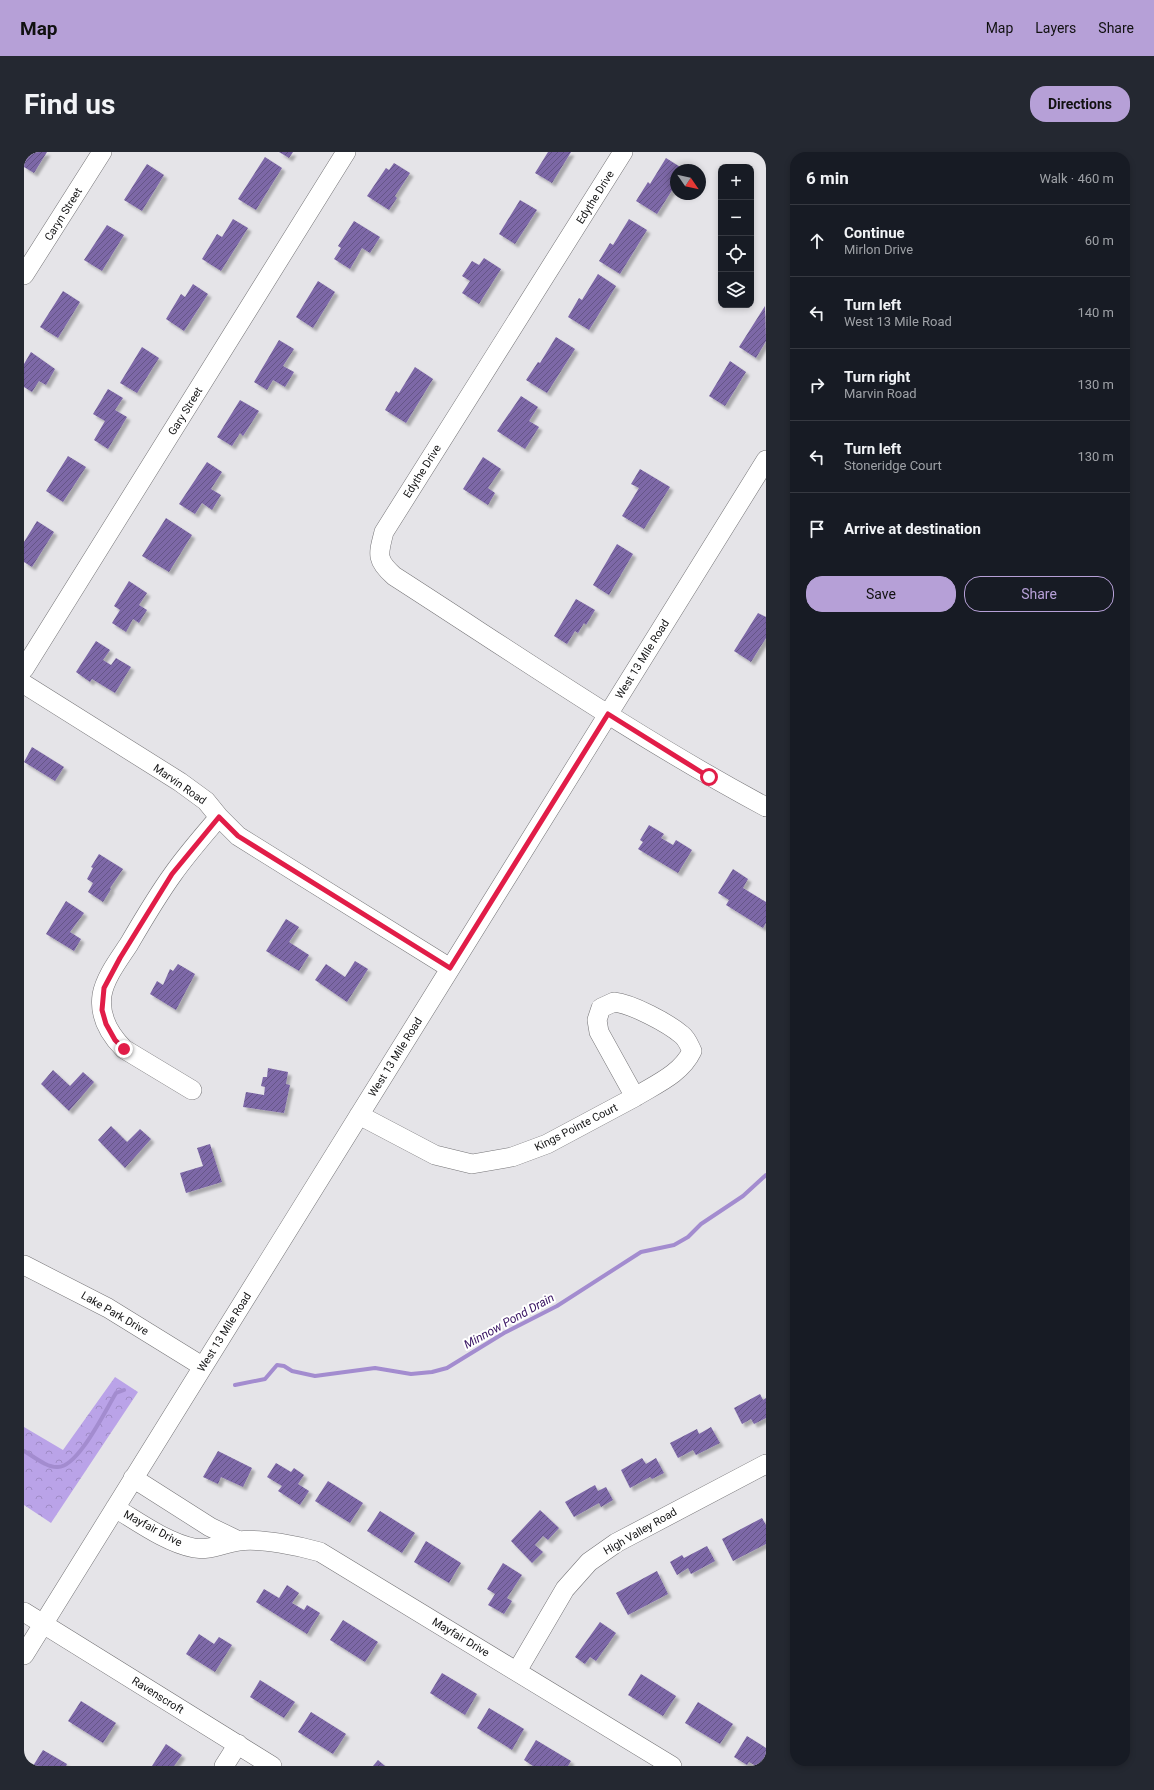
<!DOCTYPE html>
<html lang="en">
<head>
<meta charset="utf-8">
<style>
  :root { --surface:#171b24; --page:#242831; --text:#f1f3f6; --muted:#9ea1a6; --line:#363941; --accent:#b6a0d7 }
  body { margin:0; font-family:Roboto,sans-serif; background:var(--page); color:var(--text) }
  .controls { position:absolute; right:12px; top:12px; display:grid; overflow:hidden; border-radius:8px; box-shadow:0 2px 6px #0003 }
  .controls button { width:36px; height:36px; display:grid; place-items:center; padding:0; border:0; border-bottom:1px solid var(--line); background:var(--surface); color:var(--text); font:20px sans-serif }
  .compass { position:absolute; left:646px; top:12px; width:36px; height:36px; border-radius:50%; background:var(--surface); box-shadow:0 2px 6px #0003; rotate:124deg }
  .stop { position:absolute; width:12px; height:12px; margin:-9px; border:3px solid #e11d48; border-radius:50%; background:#fff }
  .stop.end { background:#e11d48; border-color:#fff; box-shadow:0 1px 4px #0008 }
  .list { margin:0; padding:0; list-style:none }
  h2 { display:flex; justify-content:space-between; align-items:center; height:52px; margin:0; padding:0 16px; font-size:17px }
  h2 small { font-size:13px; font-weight:400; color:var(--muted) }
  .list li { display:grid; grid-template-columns:26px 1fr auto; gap:12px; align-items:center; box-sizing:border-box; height:72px; padding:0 16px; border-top:1px solid var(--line) }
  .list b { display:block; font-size:15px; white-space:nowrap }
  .list p { margin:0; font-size:13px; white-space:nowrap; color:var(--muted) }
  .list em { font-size:13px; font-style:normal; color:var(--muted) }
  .actions { display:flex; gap:8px; padding:12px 16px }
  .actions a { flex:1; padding:9px 0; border:1px solid var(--accent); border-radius:16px; text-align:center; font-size:14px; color:var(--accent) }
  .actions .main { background:var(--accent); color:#111 }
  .icon { flex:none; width:22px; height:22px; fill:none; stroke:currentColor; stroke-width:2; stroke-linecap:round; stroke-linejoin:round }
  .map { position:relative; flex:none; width:742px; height:1614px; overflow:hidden; border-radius:16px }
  header { display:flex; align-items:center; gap:24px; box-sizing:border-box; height:56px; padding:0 20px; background:var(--accent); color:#111 }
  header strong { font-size:19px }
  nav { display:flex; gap:22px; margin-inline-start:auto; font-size:14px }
  .intro { display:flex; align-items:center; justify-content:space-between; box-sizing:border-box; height:96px; padding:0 24px }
  h1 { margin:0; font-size:28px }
  .button { padding:10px 18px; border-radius:16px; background:var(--accent); color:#111; font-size:14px; font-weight:700 }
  main { display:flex; gap:24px; padding:0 24px }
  aside { flex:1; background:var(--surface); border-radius:16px; box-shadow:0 2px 6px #0003 }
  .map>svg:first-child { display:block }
  .forest { fill:url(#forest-crowns) }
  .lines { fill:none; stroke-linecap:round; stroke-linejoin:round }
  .stream { stroke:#a38ccf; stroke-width:4 }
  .building { fill:url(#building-hatch); filter:url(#shadow) }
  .minor-casing { stroke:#757477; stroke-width:20 }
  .minor { stroke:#fff; stroke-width:19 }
  .route { stroke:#e11d48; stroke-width:5 }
  .labels { text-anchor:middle; stroke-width:4; stroke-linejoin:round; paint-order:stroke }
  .street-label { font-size:11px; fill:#141415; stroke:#fff }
  .water-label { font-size:12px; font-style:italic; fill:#381362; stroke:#fff }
</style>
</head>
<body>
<header>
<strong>Map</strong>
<nav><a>Map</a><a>Layers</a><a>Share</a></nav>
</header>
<div class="intro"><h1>Find us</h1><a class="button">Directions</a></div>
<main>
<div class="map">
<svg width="742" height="1614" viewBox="0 0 742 1614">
  <defs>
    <pattern id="forest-crowns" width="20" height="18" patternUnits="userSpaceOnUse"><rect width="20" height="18" fill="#baa3e8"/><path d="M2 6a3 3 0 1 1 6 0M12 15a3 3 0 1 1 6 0" fill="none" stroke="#9f8bc6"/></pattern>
    <pattern id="building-hatch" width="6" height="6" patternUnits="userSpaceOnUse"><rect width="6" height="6" fill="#7d67a7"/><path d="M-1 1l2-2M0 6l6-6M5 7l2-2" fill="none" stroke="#655487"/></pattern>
    <filter id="shadow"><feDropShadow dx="3.5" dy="3.5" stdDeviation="1" flood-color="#0004"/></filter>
  </defs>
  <rect width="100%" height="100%" fill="#e5e4e8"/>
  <path class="forest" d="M91 1225 114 1240 27 1371 0 1353V1275L39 1298Z"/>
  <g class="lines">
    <path class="stream" d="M211 1233 241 1227 253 1213 260 1214 268 1219 291 1224 351 1216 387 1222 408 1220 423 1216 480 1181 533 1154 617 1100 650 1093 664 1085 677 1072 719 1044 742 1023
      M0 1299C9 1304 23 1316 34 1315 54 1315 81 1259 92 1241L100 1238"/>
  </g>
  <path class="building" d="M0 0H23L10 21 0 15Z
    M255 0H269L265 6Z
    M524 0H547L528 31 511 21Z
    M241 5 258 16 232 58 214 47Z
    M642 6 661 18H652V32L633 62 612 49 624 30 626 32Z
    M370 11 386 21 371 44 373 46 365 58 343 44 362 16 365 18Z
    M123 12 140 23 118 59 100 48Z
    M496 48 513 58 491 92 475 82Z
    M209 67 224 76 197 119 178 107 193 82 198 85Z
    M605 67 623 78 596 122 575 109 586 91 589 93Z
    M330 69 356 85 346 101 338 96 326 117 310 107 317 96 314 94Z
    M83 73 100 83 78 119 60 108Z
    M460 106 477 117 455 152 438 141 446 129 438 124 448 109 455 113Z
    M574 122 592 134 565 178 544 165 555 146 558 148Z
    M294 129 311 140 289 176 272 165Z
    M169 132 184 142 160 179 142 167 157 142 161 145Z
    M39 139 56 150 34 186 16 175Z
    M741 154 742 189 732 206 715 195Z
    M532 185 551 197 523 241 502 228 514 210 516 211Z
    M255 188 270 197 259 214 270 220 261 235 249 228 243 238 230 230Z
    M118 195 135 206 113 241 96 231Z
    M7 200 31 217 22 233 15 229 8 240 0 235V212Z
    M706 209 722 220 701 254 685 244Z
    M391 215 409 227 382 271 361 258 372 239 375 241Z
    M84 237 99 246 91 258 103 265 84 297 70 288 81 269 69 262Z
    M497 244 514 255 505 269 515 275 501 297 473 279Z
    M216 248 235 259 219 284 216 281 208 294 193 285Z
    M44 304 62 315 39 350 22 339Z
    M459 305 477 317 464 336 471 341 464 353 439 337Z
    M183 310 198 320 187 337 197 343 188 358 178 351 171 362 155 352Z
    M616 317 646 335 620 377 598 364 615 336 607 332Z
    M142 366 168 383 145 420 118 404Z
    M13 369 30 380 8 415 0 410V390Z
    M593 392 609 402 585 443 569 433Z
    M105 429 123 441 115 453 123 458 115 471 109 467 102 480 88 471 96 458 90 454Z
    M552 447 571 458 562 473 560 471 554 481 551 479 543 492 530 484Z
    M734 461 742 465V486L727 510 710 499Z
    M72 489 86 498 79 508 87 513 92 506 107 515 91 541 68 527 66 530 52 520Z
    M8 595 40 615 31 629 0 610Z
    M625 673 640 682 637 686 649 693 652 688 668 698 654 721 614 697 619 690 616 688Z
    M75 702 99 717 86 736 87 737 79 750 64 740 69 731 63 727 69 716 67 715Z
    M709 717 724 727 719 736 742 750V771L739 776 702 753 705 748 694 741Z
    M42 749 60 761 46 780 57 787 50 799 22 782Z
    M262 767 275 775 265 790 285 803 275 819 242 799Z
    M331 809 344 817 323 850 291 828 302 812 321 825Z
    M154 812 171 822 152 858 126 842 133 829 139 833 146 817 149 819Z
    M244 916 264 920 262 932 266 933 260 961 219 955 222 940 240 943 241 935 237 934 239 925H243Z
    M29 918 46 934 59 920 70 930 45 959 17 932Z
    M87 974 103 990 116 977 127 987 101 1016 74 988Z
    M186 992 198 1030 162 1041 156 1021 179 1014 173 996Z
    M736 1242 739 1248 742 1246V1266L730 1272 727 1267 718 1272 710 1256Z
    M687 1275 696 1291 672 1303 669 1298 654 1306 646 1291 673 1277 675 1282Z
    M194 1299 228 1316 219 1335 197 1325 194 1332 179 1325Z
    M618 1306 622 1312 632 1306 640 1321 628 1327 626 1325 606 1336 597 1318Z
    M252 1311 267 1320 270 1316 280 1323 274 1332 285 1339 276 1353 254 1339 258 1334 243 1325Z
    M304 1329 339 1351 326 1371 291 1349Z
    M571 1333 574 1339 582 1335 589 1348 577 1355 575 1351 550 1365 541 1350Z
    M516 1358 535 1376 524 1388 519 1384 511 1393 519 1400 508 1411 487 1389Z
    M356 1359 391 1381 378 1401 343 1379Z
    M738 1366 742 1373V1392L709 1409 698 1387Z
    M402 1389 437 1411 425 1431 390 1410Z
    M683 1394 691 1409 667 1422 664 1416 653 1423 646 1410 658 1403 660 1406Z
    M479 1411 498 1423 483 1446 488 1449 480 1462 464 1453 471 1442 463 1437Z
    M633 1419 644 1442 604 1463 592 1441Z
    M263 1433 275 1441 268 1451 280 1458 283 1453 296 1461 283 1482 232 1450 240 1437 255 1446Z
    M319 1468 354 1490 341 1510 306 1488Z
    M576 1470 592 1481 572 1509 566 1505 561 1512 551 1505Z
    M175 1482 190 1492 195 1485 208 1493 191 1520 162 1502Z
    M418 1521 453 1542 441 1563 406 1541Z
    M617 1522 652 1544 639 1564 604 1543Z
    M236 1528 271 1550 260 1566 226 1545Z
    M57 1549 92 1571 79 1591 44 1569Z
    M674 1550 709 1572 696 1592 661 1571Z
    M465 1556 500 1577 488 1598 453 1576Z
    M287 1560 322 1582 309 1602 274 1580Z
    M723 1584 742 1596V1614H732L725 1610 723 1613 710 1605Z
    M512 1588 547 1609 544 1614H509L500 1608Z
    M142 1592 158 1603 150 1614H128Z
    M19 1598 43 1612 42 1614H9Z
    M354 1608 361 1614H349Z"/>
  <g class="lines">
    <g class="minor-casing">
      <path id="minor" d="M599 0 360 380C354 403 352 408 370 424 493 503 613 586 742 655
        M0 123 78 0
        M0 517 322 0
        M0 532 156 630 182 649 195 665 214 684 426 816
        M590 850C608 852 644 871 658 883 663 887 665 893 668 899 657 922 632 932 611 945L575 880 573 868 577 856Z
        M168 938 100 897C85 882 75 864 78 843 81 825 96 806 105 792 119 768 133 744 149 722 163 702 179 684 195 665
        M335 963 411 1003 448 1012 488 1005 523 992 611 945
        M0 1113 84 1156 178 1214
        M109 1326 186 1375 215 1389
        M91 1356C113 1369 143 1391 170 1396 186 1399 199 1391 215 1389 237 1386 275 1394 296 1400L648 1614
        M0 1460 248 1614
        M0 1503 742 308
        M493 1519 541 1437 565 1410 592 1391 742 1312
        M200 1614 214 1592"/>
    </g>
    <use href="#minor" class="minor"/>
  </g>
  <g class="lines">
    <path class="route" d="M100 897 91 888 82 872 78 858 80 836 96 806 148 722 195 665 214 684 426 816 584 562 685 625"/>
  </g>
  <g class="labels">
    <g class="street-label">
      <text transform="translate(571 45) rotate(-58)" y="4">Edythe Drive</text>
      <text transform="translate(39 62) rotate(-58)" y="4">Caryn Street</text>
      <text transform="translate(161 259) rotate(-58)" y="4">Gary Street</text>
      <text transform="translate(398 319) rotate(-58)" y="4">Edythe Drive</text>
      <text transform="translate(618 507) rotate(-58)" y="4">West 13 Mile Road</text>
      <text transform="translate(156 632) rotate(35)" y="4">Marvin Road</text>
      <text transform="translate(371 905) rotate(-58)" y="4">West 13 Mile Road</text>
      <text transform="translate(552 975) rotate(-27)" y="4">Kings Pointe Court</text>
      <text transform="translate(91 1161) rotate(30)" y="4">Lake Park Drive</text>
      <text transform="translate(200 1180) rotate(-58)" y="4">West 13 Mile Road</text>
      <text transform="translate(129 1376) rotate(28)" y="4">Mayfair Drive</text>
      <text transform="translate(616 1379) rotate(-30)" y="4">High Valley Road</text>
      <text transform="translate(437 1485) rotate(31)" y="4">Mayfair Drive</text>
      <text transform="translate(134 1543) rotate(32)" y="4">Ravenscroft</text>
    </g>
    <g class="water-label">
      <text transform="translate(485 1169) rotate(-29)" y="4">Minnow Pond Drain</text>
    </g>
  </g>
</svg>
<div class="controls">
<button>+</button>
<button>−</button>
<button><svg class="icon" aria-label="locate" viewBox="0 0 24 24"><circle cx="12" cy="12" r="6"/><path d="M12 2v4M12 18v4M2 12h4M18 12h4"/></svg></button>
<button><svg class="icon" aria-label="layers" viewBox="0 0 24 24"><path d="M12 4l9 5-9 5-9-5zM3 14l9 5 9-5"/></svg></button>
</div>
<svg class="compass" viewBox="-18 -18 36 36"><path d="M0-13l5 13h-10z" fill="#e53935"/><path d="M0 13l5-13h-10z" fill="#9ea1a6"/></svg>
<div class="stop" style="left:685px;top:625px"></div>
<div class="stop end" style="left:100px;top:897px"></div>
</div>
<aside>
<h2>6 min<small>Walk · 460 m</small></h2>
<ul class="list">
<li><svg class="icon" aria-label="ahead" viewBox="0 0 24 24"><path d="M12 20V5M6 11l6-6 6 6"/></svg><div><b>Continue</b><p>Mirlon Drive</p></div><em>60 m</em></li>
<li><svg class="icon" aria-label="left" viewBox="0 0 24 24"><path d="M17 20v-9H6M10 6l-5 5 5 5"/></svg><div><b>Turn left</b><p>West 13 Mile Road</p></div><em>140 m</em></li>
<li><svg class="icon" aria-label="right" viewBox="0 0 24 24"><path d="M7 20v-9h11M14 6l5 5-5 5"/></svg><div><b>Turn right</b><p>Marvin Road</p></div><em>130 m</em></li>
<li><svg class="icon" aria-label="left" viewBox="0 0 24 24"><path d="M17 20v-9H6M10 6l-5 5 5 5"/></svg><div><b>Turn left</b><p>Stoneridge Court</p></div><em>130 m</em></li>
<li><svg class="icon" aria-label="arrive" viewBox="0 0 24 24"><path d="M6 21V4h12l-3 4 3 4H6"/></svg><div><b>Arrive at destination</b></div></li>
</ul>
<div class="actions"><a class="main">Save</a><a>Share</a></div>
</aside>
</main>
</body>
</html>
